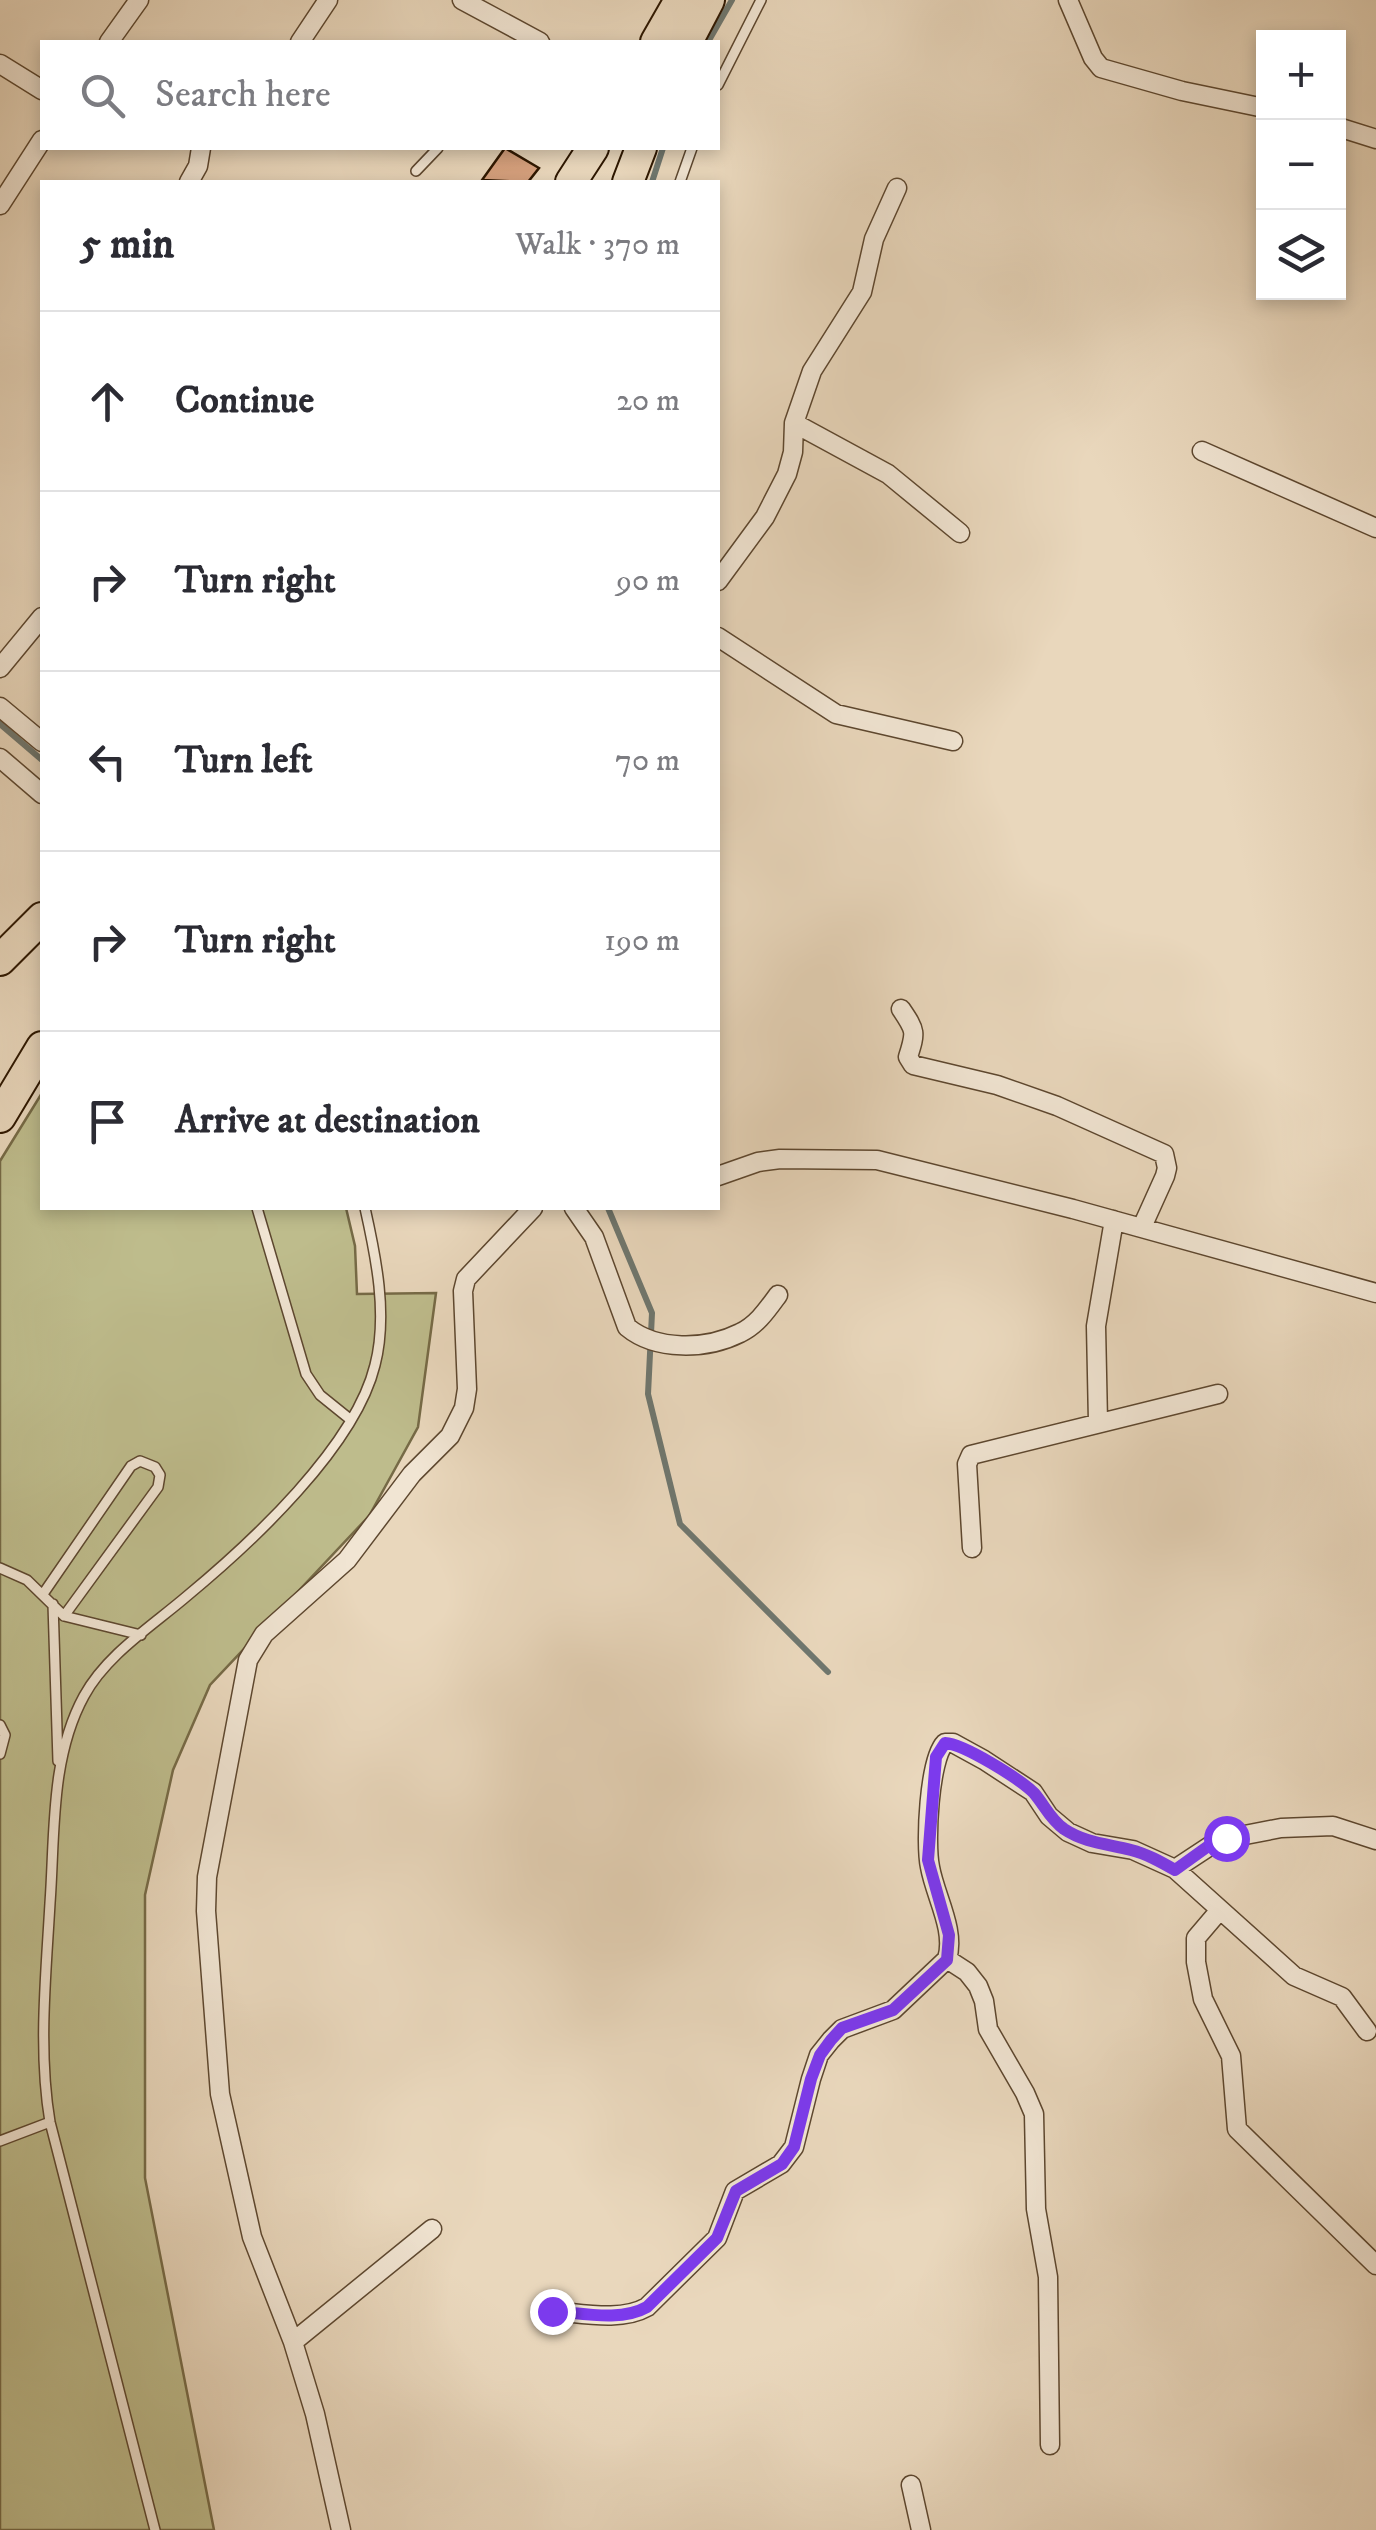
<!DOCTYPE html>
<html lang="en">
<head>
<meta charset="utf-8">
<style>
  :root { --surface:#fff; --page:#f2f2f3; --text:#2b2b33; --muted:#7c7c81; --line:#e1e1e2 }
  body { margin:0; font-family:"IM FELL DW Pica",serif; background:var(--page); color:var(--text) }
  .controls { position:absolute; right:30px; top:30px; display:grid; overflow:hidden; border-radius:0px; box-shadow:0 5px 15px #0003 }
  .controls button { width:90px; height:90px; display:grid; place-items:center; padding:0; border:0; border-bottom:2px solid var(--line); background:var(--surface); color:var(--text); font:50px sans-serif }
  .stop { position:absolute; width:30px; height:30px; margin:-22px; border:8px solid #7c3aed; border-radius:50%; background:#fff }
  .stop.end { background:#7c3aed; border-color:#fff; box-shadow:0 2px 10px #0008 }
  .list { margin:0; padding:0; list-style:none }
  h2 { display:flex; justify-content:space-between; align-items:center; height:130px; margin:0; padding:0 40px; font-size:42px }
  h2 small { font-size:32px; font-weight:400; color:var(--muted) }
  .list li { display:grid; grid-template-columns:65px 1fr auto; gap:30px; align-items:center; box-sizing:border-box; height:180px; padding:0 40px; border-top:2px solid var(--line) }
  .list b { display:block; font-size:38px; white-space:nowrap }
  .list em { font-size:32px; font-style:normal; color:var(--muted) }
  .icon { flex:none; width:55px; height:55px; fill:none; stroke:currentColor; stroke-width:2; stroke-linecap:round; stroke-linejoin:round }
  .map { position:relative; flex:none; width:1376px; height:2530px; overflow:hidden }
  .search { position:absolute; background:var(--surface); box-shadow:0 5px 15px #0003; left:40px; top:40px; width:680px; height:110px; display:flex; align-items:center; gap:25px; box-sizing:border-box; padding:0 35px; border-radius:0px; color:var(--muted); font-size:38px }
  .panel { position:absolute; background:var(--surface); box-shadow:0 5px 15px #0003; left:40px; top:180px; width:680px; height:1030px; border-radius:0px }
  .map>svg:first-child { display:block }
  .green { fill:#bebc8c; stroke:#766a46; stroke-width:2.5 }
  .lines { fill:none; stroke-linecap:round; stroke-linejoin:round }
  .stream { stroke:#6f776f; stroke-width:6 }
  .building { fill:#d6a17e; stroke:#2e1700; stroke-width:2.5 }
  .service-casing { stroke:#5d472f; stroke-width:12 }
  .minor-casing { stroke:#5d472f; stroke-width:21 }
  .primary-casing { stroke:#2e1700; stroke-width:34 }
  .service { stroke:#f1e5d3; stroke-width:9 }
  .minor { stroke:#f1e5d3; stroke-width:18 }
  .primary { stroke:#e9d7bc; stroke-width:30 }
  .route { stroke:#7c3aed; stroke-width:12 }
</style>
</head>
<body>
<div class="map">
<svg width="1376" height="2530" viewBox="0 0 1376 2530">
  <rect width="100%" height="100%" fill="#e9d7bc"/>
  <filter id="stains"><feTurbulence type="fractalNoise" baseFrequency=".002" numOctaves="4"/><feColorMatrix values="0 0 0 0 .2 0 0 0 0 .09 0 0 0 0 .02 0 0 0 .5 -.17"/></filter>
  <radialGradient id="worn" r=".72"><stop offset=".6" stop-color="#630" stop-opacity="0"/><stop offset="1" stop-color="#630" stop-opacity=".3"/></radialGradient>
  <path class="green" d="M42 1093V1208H346L355 1246 357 1294 436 1293 418 1427 369 1516 210 1685 173 1770 145 1895V2178L214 2530H0V1161Z"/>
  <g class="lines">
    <path class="stream" d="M708 42 732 0
      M652 182 663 148
      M0 724 42 760
      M608 1208 652 1313 648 1394 680 1524 828 1672"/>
  </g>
  <path class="building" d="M505 148 539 168 528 182 482 180Z"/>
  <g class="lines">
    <g class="service-casing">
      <path id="service" d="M718 85 761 0
        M416 171 438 148
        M680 182 692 148
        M257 1208 306 1374 320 1395 351 1420
        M0 1568 27 1580 64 1616 141 1635
        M43 1594 131 1466 140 1461 155 1467 160 1475 158 1487 64 1616
        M53 1604 58 1761
        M0 1725 5 1735 0 1754
        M0 2141 50 2122
        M155 2530 50 2122C38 2050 46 1975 50 1903 55 1835 50 1758 84 1696 106 1655 152 1626 187 1596 251 1543 355 1447 375 1365 388 1315 376 1257 365 1208"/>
    </g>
    <g class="minor-casing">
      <path id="minor" d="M462 0 540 42
        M1068 0 1093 58 1101 68 1182 91 1264 108
        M109 42 139 0
        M300 42 328 0
        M0 64 42 90
        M1338 127 1376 139
        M189 182 198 166 201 148
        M0 205 42 140
        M794 423 888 474 960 533
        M1202 451 1376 528
        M718 581 765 517 787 474 793 452 794 423 812 371 862 292 874 239 897 188
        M718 637 836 714 953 741
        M0 668 42 617
        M0 707 42 742
        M0 758 42 794
        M901 1009C916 1031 916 1032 908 1057L913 1065 997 1085 1057 1106 1164 1154 1167 1168 1165 1176 1142 1227
        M718 1176 758 1162 780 1159 877 1160 1073 1209 1376 1293
        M574 1208 594 1237 627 1327C656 1351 706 1350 740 1333 757 1325 767 1310 778 1295
        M1098 1422 1096 1326 1114 1220
        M972 1548 967 1464 971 1455 1218 1394
        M1175 1869 1219 1840 1281 1828 1333 1826 1376 1840
        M1219 1911 1196 1938V1962L1203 1999 1231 2056 1237 2129 1376 2265
        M947 1959 967 1972 978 1986 984 2001 988 2029 1025 2093 1034 2114 1036 2209 1048 2277 1050 2445
        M552 2311C581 2313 621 2322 647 2307L717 2238 735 2191 781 2164 794 2147 811 2079 819 2055 831 2040 842 2029 893 2010 947 1959C956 1930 935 1896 930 1867 925 1844 929 1759 945 1743H953L984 1760 1033 1792 1049 1816 1068 1832 1092 1843 1133 1850 1175 1869 1294 1976 1342 1997 1367 2031
        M293 2342 432 2229
        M911 2485 921 2530
        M341 2530 315 2414 293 2342 252 2237 220 2094 206 1911 207 1877 248 1660 264 1634 347 1560 412 1474 450 1436 464 1408 467 1389 463 1291 466 1279 533 1208"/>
    </g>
    <g class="primary-casing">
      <path id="primary" d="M656 42 680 0
        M687 42 709 0
        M571 182 593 148
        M628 182 641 148
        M0 960 42 918
        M0 1117 42 1047"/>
    </g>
    <use href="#service" class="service"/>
    <use href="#minor" class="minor"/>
    <use href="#primary" class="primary"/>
  </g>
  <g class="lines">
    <path class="route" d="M552 2311C582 2313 621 2322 647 2307L717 2238 736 2191 782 2164 794 2147 811 2079 820 2055 831 2040 842 2028 893 2010 947 1960 949 1935 928 1860 936 1757 945 1743C964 1744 1020 1779 1034 1793 1045 1806 1050 1819 1064 1829 1085 1843 1108 1844 1131 1850 1147 1854 1161 1862 1175 1870L1214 1842 1226 1838"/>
  </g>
  <rect width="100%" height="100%" filter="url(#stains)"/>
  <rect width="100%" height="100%" fill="url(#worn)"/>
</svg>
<div class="controls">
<button>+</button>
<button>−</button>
<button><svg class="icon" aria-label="layers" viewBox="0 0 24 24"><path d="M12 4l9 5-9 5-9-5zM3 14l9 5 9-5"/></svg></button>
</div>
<div class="stop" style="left:1226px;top:1838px"></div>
<div class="stop end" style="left:552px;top:2311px"></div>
<div class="search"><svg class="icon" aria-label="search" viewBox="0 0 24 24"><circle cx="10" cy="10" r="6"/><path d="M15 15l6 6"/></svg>Search here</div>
<section class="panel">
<h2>5 min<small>Walk · 370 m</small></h2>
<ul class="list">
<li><svg class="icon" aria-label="ahead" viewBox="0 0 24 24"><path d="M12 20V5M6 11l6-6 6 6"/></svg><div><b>Continue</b></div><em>20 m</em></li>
<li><svg class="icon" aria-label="right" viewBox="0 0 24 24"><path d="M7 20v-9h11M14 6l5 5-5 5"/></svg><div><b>Turn right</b></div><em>90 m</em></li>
<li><svg class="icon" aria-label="left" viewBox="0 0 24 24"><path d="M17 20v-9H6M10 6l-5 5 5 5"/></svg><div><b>Turn left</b></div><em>70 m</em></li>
<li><svg class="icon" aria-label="right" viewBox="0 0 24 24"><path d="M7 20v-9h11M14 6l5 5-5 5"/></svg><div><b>Turn right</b></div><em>190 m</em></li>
<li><svg class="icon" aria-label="arrive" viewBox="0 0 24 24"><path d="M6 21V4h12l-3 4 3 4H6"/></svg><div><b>Arrive at destination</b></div></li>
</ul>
</section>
</div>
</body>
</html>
